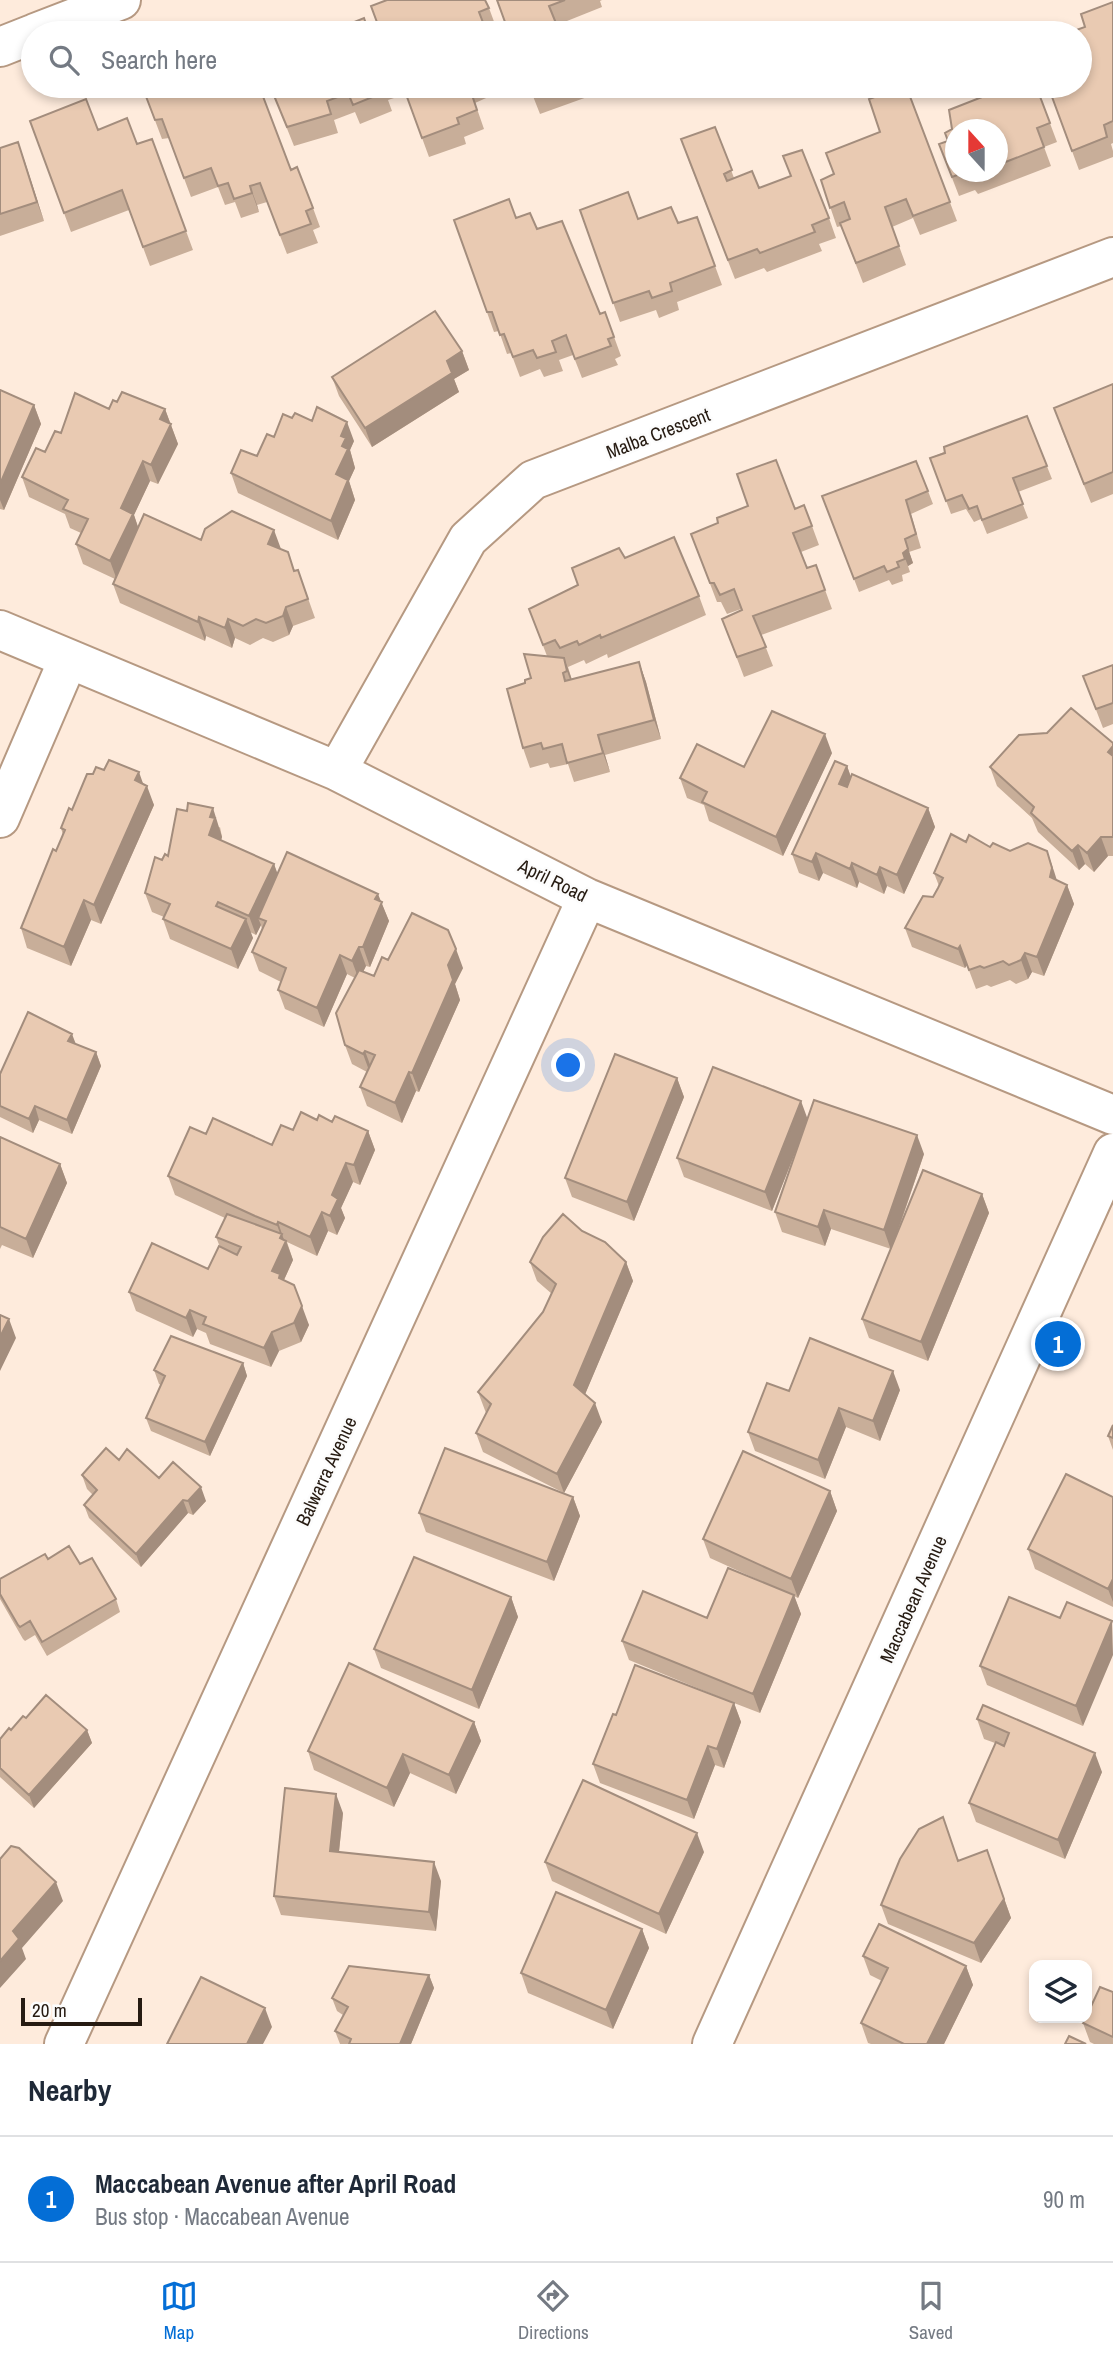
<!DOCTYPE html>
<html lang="en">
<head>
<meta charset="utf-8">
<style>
  :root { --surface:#fff; --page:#f6f6f7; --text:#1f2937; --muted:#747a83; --line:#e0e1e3; --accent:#046ed6 }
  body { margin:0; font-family:"Archivo Narrow",sans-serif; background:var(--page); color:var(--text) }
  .controls { position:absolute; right:21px; bottom:21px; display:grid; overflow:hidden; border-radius:14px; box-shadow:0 4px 10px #0003 }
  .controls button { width:63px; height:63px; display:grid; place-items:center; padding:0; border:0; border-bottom:2px solid var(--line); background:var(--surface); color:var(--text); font:35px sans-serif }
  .compass { position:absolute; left:945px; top:119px; width:63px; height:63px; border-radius:50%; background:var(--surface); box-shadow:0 4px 10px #0003; rotate:339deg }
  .scale { position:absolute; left:21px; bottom:18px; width:121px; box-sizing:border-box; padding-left:7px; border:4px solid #261b12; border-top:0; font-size:19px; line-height:24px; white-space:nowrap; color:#261b12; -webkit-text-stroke:5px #fcfcfc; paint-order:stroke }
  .you { position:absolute; left:569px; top:1066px; width:24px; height:24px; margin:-18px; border:5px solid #fff; border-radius:50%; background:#1a73e8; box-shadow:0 0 0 10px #1a73e833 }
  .badge { display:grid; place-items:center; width:46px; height:46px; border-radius:50%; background:var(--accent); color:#fff; font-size:23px; font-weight:700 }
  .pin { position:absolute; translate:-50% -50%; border:4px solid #fff; box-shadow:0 2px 7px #0006 }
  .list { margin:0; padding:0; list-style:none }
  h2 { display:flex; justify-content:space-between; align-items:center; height:91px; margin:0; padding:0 28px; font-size:30px }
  h2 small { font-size:23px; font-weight:400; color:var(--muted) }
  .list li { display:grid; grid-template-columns:46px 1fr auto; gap:21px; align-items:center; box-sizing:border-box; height:126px; padding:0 28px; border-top:2px solid var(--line) }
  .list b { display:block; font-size:26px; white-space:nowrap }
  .list p { margin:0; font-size:23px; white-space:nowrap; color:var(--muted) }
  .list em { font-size:23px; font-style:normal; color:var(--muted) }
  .icon { flex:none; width:38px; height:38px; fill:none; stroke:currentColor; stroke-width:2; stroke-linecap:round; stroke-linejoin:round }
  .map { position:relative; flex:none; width:1113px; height:2044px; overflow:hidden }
  .search { position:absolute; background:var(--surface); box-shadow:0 4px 10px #0003; left:21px; right:21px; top:21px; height:77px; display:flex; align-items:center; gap:18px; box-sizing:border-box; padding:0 24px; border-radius:38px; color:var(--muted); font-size:26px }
  .sheet { height:217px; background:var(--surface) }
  nav { display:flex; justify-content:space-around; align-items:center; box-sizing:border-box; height:98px; border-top:2px solid var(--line); background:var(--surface); font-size:19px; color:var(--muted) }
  nav a { display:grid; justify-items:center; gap:4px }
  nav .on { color:var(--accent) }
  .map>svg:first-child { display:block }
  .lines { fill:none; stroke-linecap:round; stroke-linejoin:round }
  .minor-casing { stroke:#b69982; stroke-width:42 }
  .minor { stroke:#fff; stroke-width:38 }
  .wall { fill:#c8ae99; fill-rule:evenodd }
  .shaded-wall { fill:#a38d7d }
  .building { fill:#e9cab2; stroke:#a38d7d; stroke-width:2 }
  .labels { text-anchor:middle; stroke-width:5; stroke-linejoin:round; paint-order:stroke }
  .street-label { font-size:19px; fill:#261b12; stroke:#fcfcfc }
</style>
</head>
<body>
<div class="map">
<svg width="1113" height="2044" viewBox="0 0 1113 2044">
  <rect width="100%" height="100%" fill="#feebdc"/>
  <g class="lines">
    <g class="minor-casing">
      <path id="minor" d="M35 33 121 0
        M0 47 33 34
        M0 630 337 771 587 898 1113 1115
        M337 771 468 539 533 480 1113 257
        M0 818 68 660
        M64 2044 587 898
        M712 2044 1113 1153"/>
    </g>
    <use href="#minor" class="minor"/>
  </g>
  <path class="wall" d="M496 0H602L600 1 602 7 557 25Z
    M1113 2V143L1111 144 1113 151V157L1079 170 1048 86 1085 27Z
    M489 8 496 27 486 31 381 33Z
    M142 86 291 170 313 208 320 227 313 230 318 243 287 254 267 202 257 205 259 212 241 218 235 202 225 205 218 187 191 197 169 138 162 139Z
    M270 86H389L394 98 388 100 392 111 360 124 355 112 334 120 338 133 294 146Z
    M403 86H492L495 94 475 103 484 129 464 137 466 144 429 157Z
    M529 86H586L590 96 540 114Z
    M906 86 957 221 920 235 913 218 892 227 906 265 863 283 841 226 837 227 821 180 834 174 880 132Z
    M1036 86 1057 142 1044 147 1051 166 978 194 975 190 959 196 939 144 948 141ZM998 130V172H956Z
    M30 121 98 130 137 144 152 139 193 250 150 266 129 210 71 232Z
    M715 127 734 178 829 218 836 238 819 244 822 251 767 272 764 268 735 279 688 159Z
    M18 142 44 221 0 236V148Z
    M580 210 638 219 678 223 697 217 722 285 677 302 679 310 659 318 656 310 620 322Z
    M516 218 537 229 600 314 605 312 621 356 615 359 618 365 582 378 573 355 559 360 563 371 544 377 540 369 520 377 511 353 507 354 499 331 494 332 454 220Z
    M462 351 469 370 454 379 459 392 372 447 339 396 332 377Z
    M1113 384V494L1091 503 1061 428Z
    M0 390 34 405 41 424 4 510 0 509Z
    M109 409H165L178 444 158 484 150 481 134 515 138 527 201 540 281 549 295 571 298 570 315 618 293 626 289 635 273 642 263 638 250 645 235 638 232 648 206 636 205 641 120 603 113 584 115 579 83 564 76 544 81 533 70 528 65 514 29 497 22 477 61 433Z
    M1027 416 1052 479 1018 492 1028 518 987 534 981 519 974 522 966 509 951 514 930 458Z
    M292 418 354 441 350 450 355 468 349 481 355 500 338 540 238 493 231 473 257 456Z
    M928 491 933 504 911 514 921 548 909 552 913 563 908 566 910 572 902 575 903 581 892 585 889 580 859 592 822 496Z
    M795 509 812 526 819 545 801 552 807 568 816 565 832 609 761 635 773 666 744 677 722 619 742 610 741 609 727 614 721 602H717L691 534Z
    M625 558 699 596 706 615 608 658 607 654 586 664 584 660 568 667 572 680 639 662 646 682 661 739 605 755 610 772 574 782 568 764 550 768 548 763 530 768 523 748 525 683 531 678 547 656 529 609 578 585Z
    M1113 665V724L1103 728 1083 676Z
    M1113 743V856H1108L1094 872 1085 864 1079 870 1038 832 1032 818 997 786 990 767Z
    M832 753 783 856 709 821 704 805 687 798 680 778 744 767Z
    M847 766 851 777 928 808 935 827 904 894 887 886 884 894 859 882 857 888 823 873 819 881 799 873 792 854Z
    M144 784 154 805 101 924 91 920 71 966 27 948 21 928 63 835 61 828 72 810Z
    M220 827 222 837 221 841 274 864 277 874 381 902 389 921 370 967 366 966 363 972 374 976 388 960 463 968 455 984 460 1000 419 1092 416 1091 402 1123 367 1106 360 1087 367 1072 352 1064 345 1045 355 978 347 974 324 1027 285 1009 278 990 281 982 259 971 252 952 262 929 261 925 256 935 250 932 253 938 238 969 170 939 163 919 164 917 152 912 145 893 162 860Z
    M990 847 1067 885 1074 904 1044 976 1032 972 1028 979 1016 984 1010 980 991 987 987 985 976 989 967 965 965 968 912 947 905 928 933 897 939 886 934 873Z
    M75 1044 96 1052 101 1066 72 1134 39 1120 33 1133 0 1117V1074Z
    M677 1078 684 1097 634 1221 572 1197 565 1178Z
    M808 1119 924 1154 897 1234 982 1194 989 1213 928 1361 869 1338 862 1319 891 1249 831 1229 825 1246 782 1232 775 1212 799 1143 772 1211 684 1177 677 1158Z
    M317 1120 332 1122 368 1131 375 1150 360 1185 353 1182 341 1208 345 1218 337 1235 328 1231 317 1256 287 1242 293 1260 284 1280 309 1325 301 1342 279 1351 271 1367 210 1344 206 1333 197 1329 193 1337 136 1311 129 1292 208 1269 220 1247 216 1237 225 1218 175 1195 168 1176 206 1134 272 1145 293 1130Z
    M0 1137 60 1164 67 1183 33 1258 2 1245 0 1249Z
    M582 1231 626 1262 633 1281 585 1394 602 1422 564 1493 483 1452 476 1433 486 1413 478 1392 543 1312 552 1294 537 1281 530 1262Z
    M243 1363 247 1376 210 1456 151 1431 146 1418 161 1385 159 1384 154 1370Z
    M900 1390 880 1441 846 1427 825 1479 755 1451 748 1432Z
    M1113 1425V1450L1108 1436Z
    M119 1460 206 1501 193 1515 188 1513 141 1567 89 1518 84 1505 93 1495 87 1489 82 1475Z
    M830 1491 837 1511 798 1598 794 1596 801 1614 760 1713 734 1703 741 1722 724 1768 715 1765 694 1819 600 1783 593 1764 616 1715 729 1701 629 1660 622 1641 707 1618 765 1583 710 1558 703 1539Z
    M573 1497 580 1516 554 1581 426 1532 419 1513Z
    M1113 1497V1607L1035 1569 1028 1549Z
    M48 1559 80 1564 116 1599 120 1612 47 1656 35 1635 25 1641 23 1639 0 1599V1579Z
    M511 1597 518 1617 479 1709 381 1668 374 1649Z
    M1060 1618 1083 1726 987 1685 980 1666Z
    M977 1719 1102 1772 1065 1859 976 1822 969 1803 995 1743 984 1739Z
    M474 1722 481 1741 456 1794 410 1773 394 1807 314 1770 308 1751Z
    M11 1730H87L92 1743 34 1808 0 1777V1739Z
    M343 1813 339 1852 441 1881 436 1931 281 1915 274 1896Z
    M987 1850 1011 1918 981 1963 888 1924 881 1905 958 1861Z
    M704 1852 666 1934 552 1881 545 1862Z
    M642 1929 649 1948 613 2029 528 1993 521 1973Z
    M863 1956 966 1966 973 1985 944 2044H871L868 2043 861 2023 882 1981 870 1975Z
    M429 1975 434 1988 411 2044H340L335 2031 343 2015 337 2011 332 1998Z
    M1113 1992V2044H1094L1090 2042 1083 2023Z"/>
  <path class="shaded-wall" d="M18 142 25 162 44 221 37 202Z
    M250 186 257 205 259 212 252 193Z
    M462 351 469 370 454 379 459 392 372 447 365 428 447 361Z
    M34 405 41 424 4 510 0 500V484Z
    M165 409 178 444 158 484 151 465 160 419Z
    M347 422 354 441 350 450 355 468 349 481 355 500 338 540 331 521 336 474 342 446 341 436Z
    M143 461 150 481 134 515 140 533 117 580 110 561 121 508Z
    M274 530 281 549 275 563 268 544Z
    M905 539 913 563 908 566 903 553Z
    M286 607 293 626 289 635 283 616Z
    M199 617 206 636 205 641 198 622Z
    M228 619 235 638 232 648 225 628Z
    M564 658 571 677 574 690 567 671Z
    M639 662 646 682 661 739 654 720Z
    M825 734 832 753 783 856 776 837Z
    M598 735 605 755 610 772 603 753Z
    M1113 746V767L1108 752Z
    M847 766 854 786 846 803 839 784Z
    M139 772 145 789 147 786 154 805 101 924 94 905 135 780Z
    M213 808 222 837 216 855 209 835 210 817Z
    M928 808 935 827 904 894 897 875Z
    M1101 837 1108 856 1094 872 1087 853Z
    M1078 845 1085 864 1079 870 1072 851Z
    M1047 851 1054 871 1059 887 1050 877Z
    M816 853 823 873 819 881 812 862Z
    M852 863 859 882 857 888 850 869Z
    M274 864 281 883 258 918 261 925 256 935 249 916Z
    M880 867 887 886 884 894 877 875Z
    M1067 885 1074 904 1044 976 1037 957Z
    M378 894 389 921 370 967 363 947 375 899Z
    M84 900 91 920 71 966 64 947Z
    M246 919 253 938 238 969 231 949Z
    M960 946 967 965 965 968 958 949Z
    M359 947 366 966 359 980 352 961Z
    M456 949 463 968 455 984 460 1000 419 1092 412 1073 448 965Z
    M1025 953 1032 972 1028 979 1021 960Z
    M340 955 347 974 324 1027 317 1008Z
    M72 1034 77 1047 68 1041Z
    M365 1051 372 1070 370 1073 363 1054Z
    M96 1052 101 1066 72 1134 67 1120Z
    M409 1072 416 1091 402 1123 395 1103Z
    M677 1078 684 1097 634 1221 627 1202Z
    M801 1101 808 1120 772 1211 765 1192Z
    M35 1106 39 1120 33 1133 29 1119Z
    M368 1131 375 1150 360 1185 354 1165Z
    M917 1135 924 1154 891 1250 884 1230Z
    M346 1163 353 1182 341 1208 345 1218 337 1235 330 1216 332 1195Z
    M60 1164 67 1183 33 1258 26 1239Z
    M982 1194 989 1213 928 1361 921 1342Z
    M824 1210 831 1229 825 1246 818 1227Z
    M322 1212 328 1231 317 1256 310 1237Z
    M278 1222 285 1243 286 1241 293 1260 283 1282 272 1271 281 1236 277 1225Z
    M626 1262 633 1281 581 1404 574 1385Z
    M302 1306 309 1325 301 1342 294 1323Z
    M190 1310 197 1329 193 1337 186 1318Z
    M9 1319 16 1338 0 1371V1337Z
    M272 1332 279 1351 271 1367 264 1348Z
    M243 1363 247 1376 210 1456 205 1442Z
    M893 1371 900 1390 880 1441 873 1421Z
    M595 1403 602 1422 564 1493 557 1474Z
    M839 1408 846 1427 825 1479 818 1460Z
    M201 1487 206 1501 193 1515 188 1501Z
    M830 1491 837 1511 798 1598 791 1579Z
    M573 1497 580 1516 554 1581 547 1562Z
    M183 1500 188 1513 141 1567 136 1554Z
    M1113 1579V1602L1108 1589Z
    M794 1595 801 1614 760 1713 753 1694Z
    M511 1597 518 1617 479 1709 472 1690Z
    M1112 1621 1113 1655 1083 1726 1076 1706Z
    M734 1703 741 1722 724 1768 717 1749Z
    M474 1722 481 1741 456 1794 449 1775Z
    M87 1730 92 1743 34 1808 29 1795Z
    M708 1746 715 1765 694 1819 687 1800Z
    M1095 1753 1102 1772 1065 1859 1058 1840Z
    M403 1754 410 1773 394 1807 387 1788Z
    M336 1794 343 1813 337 1870 330 1851Z
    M697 1833 704 1852 666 1934 659 1914Z
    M987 1850 1011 1918 981 1963 974 1943Z
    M434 1862 441 1881 436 1931 429 1912Z
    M56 1882 63 1901 22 1948 26 1959 0 1988V1961L13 1931Z
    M642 1929 649 1948 613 2029 606 2010Z
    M966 1966 973 1985 944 2044H927Z
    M429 1975 434 1988 411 2044H400Z
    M265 2008 272 2027 263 2044H247Z"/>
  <path class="building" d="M387 0H485L489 8 479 12 487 33H381L371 6Z
    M497 0H565L549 6 560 33H509Z
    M1113 2V121L1104 125 1107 137 1072 151 1048 86H1080V33H1068L1085 27 1081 14Z
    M364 18 369 33H327Z
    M142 86H259L291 170 297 167 313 208 306 211 311 224 280 235 260 183 250 186 252 193 234 199 228 183 218 186 211 168 184 178 162 119 155 120Z
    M270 86H383L385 92 353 105 348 93 327 101 331 114 287 127Z
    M403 86H469L477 110 457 118 459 124 422 138Z
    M530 86H559L533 95Z
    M905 86H906L950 202 913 216 906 199 885 207 899 246 856 263 840 223 850 219 844 202 830 208 821 180 834 174 826 153 880 132 869 99Z
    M993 86H1036L1050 123 1037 128 1044 147 998 165V130H956V172H966L952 177 939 144 948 141 945 133 952 129 949 110 995 92Z
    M86 99 98 130 127 118 137 144 152 139 186 231 143 247 122 190 64 213 30 121Z
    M715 127 732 170 724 174 727 181 752 171 759 188 791 176 783 156 802 150 829 218 812 225 815 232 760 253 757 249 728 260 681 139Z
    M18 142 37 202 0 214V148Z
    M968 172H980L971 175Z
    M628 192 638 219 671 207 678 223 697 217 715 266 670 283 672 291 652 298 649 291 613 303 580 210Z
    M509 199 516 218 530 213 537 229 562 221 600 314 605 312 614 337 608 339 611 346 575 359 566 335 552 341 556 352 537 358 533 350 513 357 504 334 500 335 492 312H487L454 220Z
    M435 311 462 351 447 361 452 373 365 428 332 377Z
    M1113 384V472L1084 484 1054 408Z
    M0 390 34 405 0 484Z
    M122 392 165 409 160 419 171 424 151 465 143 461 121 508 133 514 110 561 76 544 88 519 63 509 68 500 22 477 36 448 45 452 55 431 61 433 75 393 109 409 113 400 117 402Z
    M317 407 347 422 341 436 346 438 342 446 348 449 336 474 348 480 331 521 231 473 241 450 257 456 267 434 274 437 283 414 292 418 295 413 312 421Z
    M1027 416 1047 466 1013 478 1023 504 982 520 977 506 969 509 962 495 946 501 930 458 945 453 944 447Z
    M776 460 795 509 804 505 812 526 793 533 807 568 816 565 825 590 753 616 766 647 737 657 722 619 742 610 734 589 720 595 714 583H710L691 534 718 523 717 518 748 506 737 474Z
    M916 461 928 491 906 500 916 534 905 539 908 549 903 553 905 559 897 562 899 567 887 572 884 566 854 579 822 496Z
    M232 511 274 530 268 544 288 552 294 571 298 570 308 599 286 607 283 616 266 623 256 619 243 626 228 619 225 628 199 617 198 622 113 584 144 514 201 540 205 529Z
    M674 537 699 596 601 638 600 635 579 645 577 641 560 648 555 640 543 645 529 609 578 585 572 568 619 548 625 558Z
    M524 654 564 658 567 671 563 673 565 681 639 662 654 720 598 735 603 753 567 763 562 744 543 749 541 743 523 748 507 689 525 683V680L531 678Z
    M1113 665V703L1096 709 1083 676Z
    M1071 708 1113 743V746L1108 752 1113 756V837H1101L1087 853 1078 845 1072 851 1031 813 1034 807 990 767 1019 735 1047 733Z
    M772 711 825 734 776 837 702 802 707 792 680 778 697 744 744 767Z
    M109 760 139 772 135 780 147 786 94 905 84 900 64 947 21 928 53 849 56 851 65 830 61 828 69 808 72 810 87 774H93L96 767 104 770Z
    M835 761 847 766 839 784 847 787 852 774 928 808 897 875 880 867 877 875 852 863 850 869 816 853 812 862 792 854Z
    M188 803 213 808 210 817 215 818 209 835 274 864 249 916 218 902 216 906 246 919 231 949 163 919 170 904 145 893 155 857 162 860 165 854 168 856 177 809 187 811Z
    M951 834 966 842 969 835 990 847 993 843 1010 851 1028 843 1047 851 1052 868 1050 877 1067 885 1037 957 1025 953 1021 960 1009 965 1003 961 984 968 980 966 969 970 960 946 958 949 905 928 923 896 933 897 938 888 943 878 934 873Z
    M287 852 378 894 375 899 382 902 363 947H359L352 961 340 955 317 1008 278 990 286 968 252 952 266 921 258 918Z
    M412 913 448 930 456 949 448 965 453 980 412 1073 409 1072 395 1103 360 1087 375 1055 365 1051 363 1054 345 1045 336 1013 359 970 374 976 382 957 388 960Z
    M28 1012 72 1034 68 1041 96 1052 67 1120 35 1106 29 1119 0 1106V1074Z
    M615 1054 677 1078 627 1202 565 1178Z
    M713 1067 801 1101 765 1192 677 1158Z
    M814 1100 917 1135 884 1230 824 1210 818 1227 775 1212Z
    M301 1112 317 1120 319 1115 332 1122 335 1116 368 1131 354 1165 346 1163 332 1195 338 1199 330 1216 322 1212 310 1237 278 1222 277 1225 255 1216 168 1176 190 1127 206 1134 213 1118 272 1145 281 1125 293 1130Z
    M0 1137 60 1164 26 1239 0 1227Z
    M923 1170 982 1194 921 1342 862 1319Z
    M227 1214 282 1234 280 1238 286 1241 272 1271 280 1274 279 1278 294 1285 302 1306 294 1323 272 1332 264 1348 203 1324 206 1317 190 1310 186 1318 129 1292 152 1243 208 1269 219 1246 237 1255 241 1247 216 1237Z
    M563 1214 582 1231 605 1242 626 1262 574 1385 595 1403 557 1474 476 1433 491 1404 478 1392 543 1312 556 1284 530 1262 543 1237Z
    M0 1315 9 1319 0 1337Z
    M171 1336 243 1363 205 1442 146 1418 165 1376 154 1370Z
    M810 1338 893 1371 873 1421 839 1408 818 1460 748 1432 767 1383 789 1391Z
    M1113 1425V1438L1108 1436Z
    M106 1448 119 1460 127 1449 159 1478 173 1462 201 1487 188 1501 183 1500 136 1554 84 1505 97 1490 82 1475Z
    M445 1448 573 1497 547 1562 419 1513Z
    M743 1451 830 1491 791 1579 703 1539Z
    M1066 1474 1113 1497V1579L1108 1589 1028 1549Z
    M69 1546 80 1564 92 1558 116 1599 42 1642 30 1621 20 1627 18 1625 0 1594V1579L45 1554 48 1559Z
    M414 1557 511 1597 472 1690 374 1649Z
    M728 1568 794 1595 753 1694 622 1641 643 1591 707 1618Z
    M1009 1597 1060 1618 1067 1602 1112 1621 1076 1706 980 1666Z
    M349 1663 474 1722 449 1775 403 1754 387 1788 308 1751Z
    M635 1665 734 1703 717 1749 708 1746 687 1800 593 1764 613 1714 616 1715Z
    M46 1695 87 1730 29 1795 0 1768V1739L9 1728 11 1730 23 1716 26 1718Z
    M983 1705 1095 1753 1058 1840 969 1803 996 1742 1004 1746 1009 1733 977 1719Z
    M583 1780 697 1833 659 1914 545 1862Z
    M285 1788 336 1794 330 1851 434 1862 429 1912 274 1896Z
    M943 1817 958 1861 987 1850 1004 1899 974 1943 881 1905 900 1859 919 1829Z
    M11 1846 19 1848 56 1882 13 1931 19 1939 0 1961V1859Z
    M556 1892 642 1929 606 2010 521 1973Z
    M879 1924 966 1966 927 2044H904L861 2023 888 1968 863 1956Z
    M349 1966 429 1975 400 2044H349L351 2039 335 2031 348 2007 332 1998Z
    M201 1977 265 2008 247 2044H167Z
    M1100 1987 1113 1992V2037L1083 2023 1085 2018H1087V2015Z
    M1069 2036 1086 2044H1065Z"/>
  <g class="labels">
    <g class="street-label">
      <text transform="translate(658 433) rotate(-21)" y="7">Malba Crescent</text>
      <text transform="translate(553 880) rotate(26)" y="7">April Road</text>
      <text transform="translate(326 1471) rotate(-65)" y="7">Balwarra Avenue</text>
      <text transform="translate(913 1599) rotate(-66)" y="7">Maccabean Avenue</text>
    </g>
  </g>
</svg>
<div class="controls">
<button><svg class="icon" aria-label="layers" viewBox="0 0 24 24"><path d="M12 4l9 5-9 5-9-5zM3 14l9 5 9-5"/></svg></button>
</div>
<svg class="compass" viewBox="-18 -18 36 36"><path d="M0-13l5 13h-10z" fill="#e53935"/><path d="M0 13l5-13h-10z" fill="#747a83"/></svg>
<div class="scale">20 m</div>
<div class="you"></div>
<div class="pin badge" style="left:1058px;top:1344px">1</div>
<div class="search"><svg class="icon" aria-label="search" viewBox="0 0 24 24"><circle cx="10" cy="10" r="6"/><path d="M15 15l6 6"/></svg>Search here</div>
</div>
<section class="sheet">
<h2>Nearby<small></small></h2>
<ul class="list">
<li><span class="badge">1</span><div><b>Maccabean Avenue after April Road</b><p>Bus stop · Maccabean Avenue</p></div><em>90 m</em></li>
</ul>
</section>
<nav>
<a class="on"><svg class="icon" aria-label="map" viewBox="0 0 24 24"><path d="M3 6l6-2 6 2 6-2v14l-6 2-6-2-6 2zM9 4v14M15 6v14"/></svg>Map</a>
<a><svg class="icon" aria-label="directions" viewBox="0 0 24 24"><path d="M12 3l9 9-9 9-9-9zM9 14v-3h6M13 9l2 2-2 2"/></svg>Directions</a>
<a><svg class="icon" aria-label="saved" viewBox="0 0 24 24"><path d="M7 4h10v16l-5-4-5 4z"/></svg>Saved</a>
</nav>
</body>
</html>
